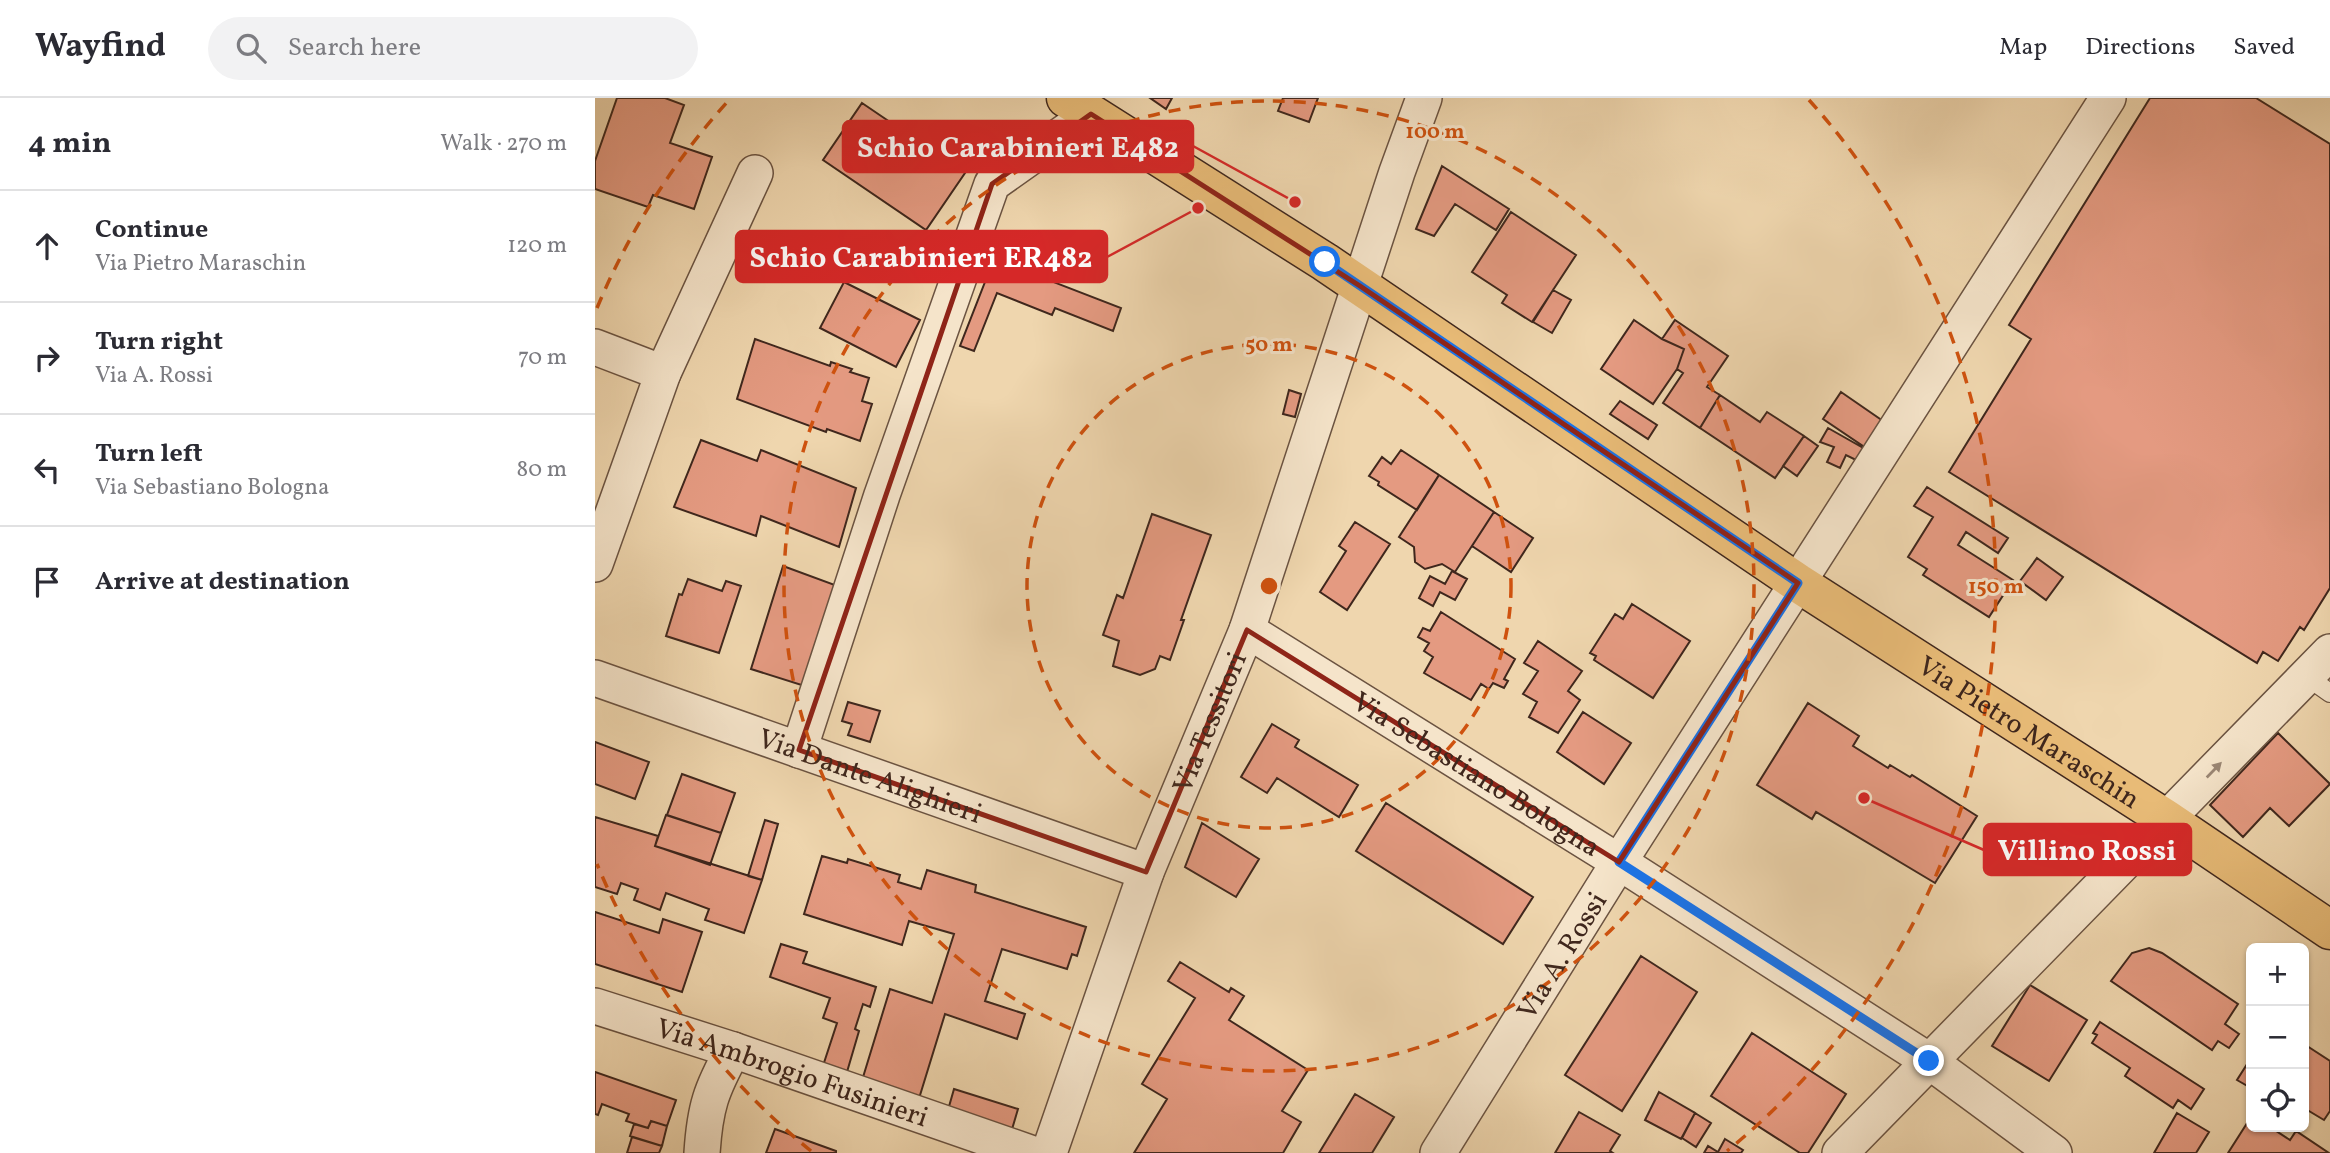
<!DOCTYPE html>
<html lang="en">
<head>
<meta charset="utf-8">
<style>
  :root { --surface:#fff; --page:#f2f2f3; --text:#2b2b33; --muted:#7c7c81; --line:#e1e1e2 }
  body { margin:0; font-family:Vollkorn,serif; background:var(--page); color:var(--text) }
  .controls { position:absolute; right:21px; bottom:21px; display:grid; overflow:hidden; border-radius:10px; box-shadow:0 2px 5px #0004 }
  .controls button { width:63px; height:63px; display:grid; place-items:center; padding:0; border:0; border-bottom:2px solid var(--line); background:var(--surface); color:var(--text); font:35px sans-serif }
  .stop { position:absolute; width:21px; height:21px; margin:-16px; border:5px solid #1a73e8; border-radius:50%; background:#fff }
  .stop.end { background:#1a73e8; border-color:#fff; box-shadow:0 2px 7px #0008 }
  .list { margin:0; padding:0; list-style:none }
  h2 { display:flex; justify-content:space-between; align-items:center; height:91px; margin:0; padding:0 28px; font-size:30px }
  h2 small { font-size:23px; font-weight:400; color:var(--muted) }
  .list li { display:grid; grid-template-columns:46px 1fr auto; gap:21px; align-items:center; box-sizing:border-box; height:112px; padding:0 28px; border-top:2px solid var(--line) }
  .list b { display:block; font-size:26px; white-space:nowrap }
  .list p { margin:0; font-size:23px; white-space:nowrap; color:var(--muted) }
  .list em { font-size:23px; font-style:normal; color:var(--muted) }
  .icon { flex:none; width:38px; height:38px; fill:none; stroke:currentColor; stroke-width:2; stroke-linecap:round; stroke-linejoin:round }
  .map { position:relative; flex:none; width:1735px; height:1055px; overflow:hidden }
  header { display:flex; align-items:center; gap:42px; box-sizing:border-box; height:98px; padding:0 35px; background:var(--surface); border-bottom:2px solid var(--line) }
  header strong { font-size:33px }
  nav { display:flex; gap:38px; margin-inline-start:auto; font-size:24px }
  .search { width:490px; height:63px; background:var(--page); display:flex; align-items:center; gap:18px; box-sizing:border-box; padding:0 24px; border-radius:38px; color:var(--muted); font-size:26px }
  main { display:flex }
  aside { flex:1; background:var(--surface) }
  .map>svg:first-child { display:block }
  .building { fill:#e49a81; stroke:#3f271d; stroke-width:2 }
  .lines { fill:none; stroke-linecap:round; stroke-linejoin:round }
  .lane-casing { stroke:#6b5341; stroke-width:20 }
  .street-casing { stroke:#6b5341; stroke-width:38 }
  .primary-casing { stroke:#3f271d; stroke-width:41 }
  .lane { stroke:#f5e4ca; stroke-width:18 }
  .street { stroke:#f5e4ca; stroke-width:35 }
  .primary { stroke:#e8bb77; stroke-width:38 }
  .oneway { fill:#9a8674 }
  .route { stroke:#1a73e8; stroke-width:9 }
  .marked { fill:none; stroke:#8f2418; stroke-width:5; stroke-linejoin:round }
  .ring { fill:none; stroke:#cf520f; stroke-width:3.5; stroke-dasharray:12 9 }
  .labels { text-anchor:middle; stroke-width:6; stroke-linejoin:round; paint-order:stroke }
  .street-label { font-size:28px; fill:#3f271d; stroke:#f5e4ca }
  .centre { fill:#cf520f; stroke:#f5e4ca; stroke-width:3.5 }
  .ring-label { font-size:21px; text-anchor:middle; font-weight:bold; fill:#cf520f; stroke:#f5e4ca; stroke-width:6; stroke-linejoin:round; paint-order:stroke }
  .leader { fill:none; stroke:#d62828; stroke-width:2.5 }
  .callout-dot { fill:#d62828; stroke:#f5e4ca; stroke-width:2.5 }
  .callout { fill:#d62828; stroke:#d62828; stroke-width:2.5 }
  .callout-label { font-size:30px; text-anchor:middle; font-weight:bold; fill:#fff }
</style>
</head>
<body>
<header>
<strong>Wayfind</strong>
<div class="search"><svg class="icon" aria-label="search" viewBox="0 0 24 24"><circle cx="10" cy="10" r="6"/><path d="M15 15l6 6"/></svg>Search here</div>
<nav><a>Map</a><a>Directions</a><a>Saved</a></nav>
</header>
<main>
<aside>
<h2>4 min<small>Walk · 270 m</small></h2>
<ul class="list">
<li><svg class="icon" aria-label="ahead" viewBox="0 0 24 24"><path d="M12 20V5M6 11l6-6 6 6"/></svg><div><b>Continue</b><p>Via Pietro Maraschin</p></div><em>120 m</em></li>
<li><svg class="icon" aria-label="right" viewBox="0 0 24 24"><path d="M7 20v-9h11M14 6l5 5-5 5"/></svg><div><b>Turn right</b><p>Via A. Rossi</p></div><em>70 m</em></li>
<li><svg class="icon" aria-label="left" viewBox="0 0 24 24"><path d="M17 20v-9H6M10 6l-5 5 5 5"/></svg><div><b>Turn left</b><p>Via Sebastiano Bologna</p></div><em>80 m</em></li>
<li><svg class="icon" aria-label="arrive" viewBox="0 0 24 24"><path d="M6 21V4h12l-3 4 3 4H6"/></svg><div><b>Arrive at destination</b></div></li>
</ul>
</aside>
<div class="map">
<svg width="1735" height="1055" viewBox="0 0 1735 1055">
  <rect width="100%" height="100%" fill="#efd6ae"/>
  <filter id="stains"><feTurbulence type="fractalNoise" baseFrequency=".00286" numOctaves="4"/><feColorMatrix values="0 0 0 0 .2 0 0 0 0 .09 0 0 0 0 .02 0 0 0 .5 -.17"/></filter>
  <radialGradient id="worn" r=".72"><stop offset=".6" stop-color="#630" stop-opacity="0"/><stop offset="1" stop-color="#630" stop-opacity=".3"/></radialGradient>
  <path class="building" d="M22 0H70L89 7 75 45 117 59 99 111 58 97 53 109 0 91V63Z
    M555 0H577L571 11Z
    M688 0H723L714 24 683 13Z
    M1555 0H1661L1735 46V490L1709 532 1705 529 1683 563 1668 554 1662 565 1354 374 1436 241 1414 227Z
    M267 5 370 75 331 132 228 62Z
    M847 68 914 111 901 132 860 106 839 138 821 131Z
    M916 114 981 157 937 224 907 205 912 197 877 174Z
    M399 161 526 210 518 233 460 210 457 217 402 195 379 253 365 248Z
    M249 184 325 222 301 269 225 230Z
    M958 192 976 202 957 235 938 224Z
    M1039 222 1067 241 1089 251 1082 271 1058 306 1006 271Z
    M1080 222 1133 258 1112 289 1125 297 1105 330 1068 305 1088 275 1082 271 1089 251 1067 241Z
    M160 241 235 268 236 264 257 271 255 274 274 280 267 303 277 306 265 343 232 331 231 334 142 301Z
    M694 292 706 296 700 319 688 316Z
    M1246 294 1288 323 1271 350 1228 321Z
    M1125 297 1165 324 1172 314 1209 338 1180 380 1105 330Z
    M1025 303 1062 327 1053 341 1015 316Z
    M1233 330 1270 351 1261 362 1251 357 1245 370 1232 364 1239 349 1225 344Z
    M1209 338 1223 348 1202 378 1188 368Z
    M106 342 162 363 166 352 261 390 244 449 166 418 161 438 79 409Z
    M806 352 844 377 822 412 783 387 784 384 774 378 787 359 796 366Z
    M844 377 899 414 860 474 847 466 830 471 820 464 819 449 804 439Z
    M1332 389 1413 440 1403 455 1371 434 1363 447 1418 482 1394 519 1328 477 1332 471 1313 459 1338 419 1319 408Z
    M899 414 938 440 916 474 877 448Z
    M557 416 616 437 586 522H589L575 562 565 558 560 571 545 577 518 568 524 543 508 537 522 497 528 500Z
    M760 424 795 446 752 512 725 494 751 453 744 448Z
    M1442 460 1468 479 1451 502 1425 483Z
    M188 468 248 490 216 590 156 571Z
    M857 473 872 481 860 502 845 494 838 508 824 500 835 478 850 486Z
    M93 481 127 493 131 483 146 488 124 555 71 538 84 496 87 497Z
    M1037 506 1095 543 1058 600 999 562 1001 558 995 555 1020 516 1028 521Z
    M846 514 920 561 909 581 913 583 909 590 898 585 894 591 886 586 876 602 829 575 838 559 829 553 834 545 823 539 828 530 835 533Z
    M943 543 987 573 973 593 985 602 963 635 934 619 942 604 928 596 943 573 929 565Z
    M253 604 285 613 275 644 253 637 257 626 247 623Z
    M1213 605 1264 638 1258 648 1293 670 1295 667 1315 679 1317 677 1382 718 1340 785 1221 714 1217 721 1162 687Z
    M988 614 1036 645 1009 686 962 654Z
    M677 626 704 642 700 649 763 687 744 719 682 680 672 695 646 679Z
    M1683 635 1735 686 1694 728 1675 710 1648 739 1615 707Z
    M0 644 54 664 40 701 0 686Z
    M87 676 140 695 126 735 72 717Z
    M791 705 938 799 908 846 761 753Z
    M71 717 126 735 115 767 60 748Z
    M0 719 63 738 60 748 167 782 149 835 110 822 114 811 71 795 65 812 39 802 43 791 26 785 22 796 0 789Z
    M170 722 183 726 167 782 153 778Z
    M607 725 664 761 641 799 590 769Z
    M227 758 252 765 253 761 305 777 303 784 326 791 332 772 381 787 380 794 491 829 482 858 477 856 472 871 407 851 390 903 430 916 422 941 350 916 322 1007 265 989 295 891 337 905 359 836 314 823 307 847 209 816Z
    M0 814 64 835 68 821 107 834 87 894 0 866Z
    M186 846 212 854 208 865 281 889 275 909 268 906 260 931 264 933 247 991 223 983 242 925 228 920 235 900 175 879Z
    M1554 850 1567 855 1643 906 1630 926 1644 936 1634 950 1623 943 1617 952 1516 883 1537 855Z
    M1046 858 1102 894 1027 1013 970 977Z
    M585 864 634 894 636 890 649 898 634 922 713 972 687 1013 706 1024 688 1055H539L572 1001 547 986 600 900 573 883Z
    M1435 887 1492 922 1454 983 1397 948Z
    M1505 924 1609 991 1596 1011 1583 1002 1578 1010 1530 978 1535 970 1497 945 1502 937 1498 935Z
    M1157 935 1251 996 1213 1055H1205L1116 998Z
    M1709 946 1735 963V1013L1729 1022 1709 1010Z
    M1656 960V990L1642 982Z
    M0 974 81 1002 72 1028 56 1023 53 1030 31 1023 34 1016 7 1006 3 1017 0 1016Z
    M359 991 423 1011 415 1038 351 1019Z
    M1064 994 1100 1015 1086 1041 1050 1022Z
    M760 996 799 1019 777 1055H724Z
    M984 1014 1025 1037 1015 1053 1018 1055H960Z
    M1100 1015 1116 1025 1101 1049 1087 1040Z
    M1582 1015 1614 1034 1601 1055H1559Z
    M1656 1019V1029H1675L1695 1042 1701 1033 1734 1055H1633Z
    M56 1023 72 1028 67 1048 35 1038 39 1026 53 1030Z
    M180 1031 241 1053V1055H171Z
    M37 1039 67 1048 64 1055H32Z
    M1130 1041 1148 1052 1146 1055H1109L1113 1048 1123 1054Z"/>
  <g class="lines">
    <g class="lane-casing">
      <path id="lane" d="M1711 578 1735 595"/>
    </g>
    <g class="street-casing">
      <g id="street">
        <path d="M0 249 68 275"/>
        <path d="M0 466 68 275 160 75"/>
        <path id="s1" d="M652 532 1024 764 1334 963 1459 1055"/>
        <path id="s2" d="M0 580 551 774"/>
        <path d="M204 652 287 397 397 86 496 16"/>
        <path id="s3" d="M0 908 138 952 435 1055"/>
        <path d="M107 1055C110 1009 116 992 138 952"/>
        <path id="s4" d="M454 1055 551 774 652 532 802 74 829 0"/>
        <path id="s5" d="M843 1055 1024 764 1513 0"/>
        <path d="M1245 1055 1735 554"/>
      </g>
    </g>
    <g class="primary-casing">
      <g id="primary">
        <path id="s6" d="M471 0 730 164 1203 485 1571 721 1735 832"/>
      </g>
    </g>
    <use href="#lane" class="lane"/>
    <use href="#street" class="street"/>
    <use href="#primary" class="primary"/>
  </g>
  <defs><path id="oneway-solid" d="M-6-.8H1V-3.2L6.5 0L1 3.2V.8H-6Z" transform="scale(1.75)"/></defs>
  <use class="oneway" href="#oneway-solid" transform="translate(1619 672) rotate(-46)"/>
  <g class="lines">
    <path class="route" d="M730 164 1203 485 1024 764 1334 963"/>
  </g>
  <path class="marked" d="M496 16 765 188 1203 485 1024 764 652 532 551 774 204 652 397 86Z"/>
  <g class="ring">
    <circle cx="674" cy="488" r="242"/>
    <circle cx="674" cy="488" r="485"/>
    <path d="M216 1053A727 727 0 0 1 2 766M2 210A727 727 0 0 1 134 2M1214 2A727 727 0 0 1 1132 1053"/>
  </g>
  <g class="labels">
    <g class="street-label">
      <text dy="10" stroke="none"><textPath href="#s4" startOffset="460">Via Tessitori</textPath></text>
      <text dy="10" stroke="none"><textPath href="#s6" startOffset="1153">Via Pietro Maraschin</textPath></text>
      <text dy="10" stroke="none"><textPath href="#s1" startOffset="271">Via Sebastiano Bologna</textPath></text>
      <text dy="10" stroke="none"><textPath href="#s2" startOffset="292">Via Dante Alighieri</textPath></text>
      <text dy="10" stroke="none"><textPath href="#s5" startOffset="233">Via A. Rossi</textPath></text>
      <text dy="10" stroke="none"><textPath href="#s3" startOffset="208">Via Ambrogio Fusinieri</textPath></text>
    </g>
  </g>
  <circle cx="674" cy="488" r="10" class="centre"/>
  <g class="ring-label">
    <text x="840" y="40">100 m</text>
    <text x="674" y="253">50 m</text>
    <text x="1401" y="495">150 m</text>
  </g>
  <path class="leader" d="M700 104L598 48M603 110L512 159M1269 700L1389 752"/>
  <g class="callout-dot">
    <circle cx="700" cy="104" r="7"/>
    <circle cx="603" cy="110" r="7"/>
    <circle cx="1269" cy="700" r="7"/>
  </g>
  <g class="callout">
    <rect x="248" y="23" width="350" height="51" rx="7"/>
    <rect x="141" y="133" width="371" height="51" rx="7"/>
    <rect x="1389" y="726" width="207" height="51" rx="7"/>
  </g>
  <g class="callout-label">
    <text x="423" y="59">Schio Carabinieri E482</text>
    <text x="326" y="169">Schio Carabinieri ER482</text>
    <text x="1492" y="762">Villino Rossi</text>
  </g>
  <rect width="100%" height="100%" filter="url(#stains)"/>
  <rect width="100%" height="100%" fill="url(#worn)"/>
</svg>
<div class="controls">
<button>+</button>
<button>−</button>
<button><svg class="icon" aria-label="locate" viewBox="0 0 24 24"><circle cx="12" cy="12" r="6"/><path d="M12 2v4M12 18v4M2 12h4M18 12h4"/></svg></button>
</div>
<div class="stop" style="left:730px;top:164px"></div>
<div class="stop end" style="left:1334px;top:963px"></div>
</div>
</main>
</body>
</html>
